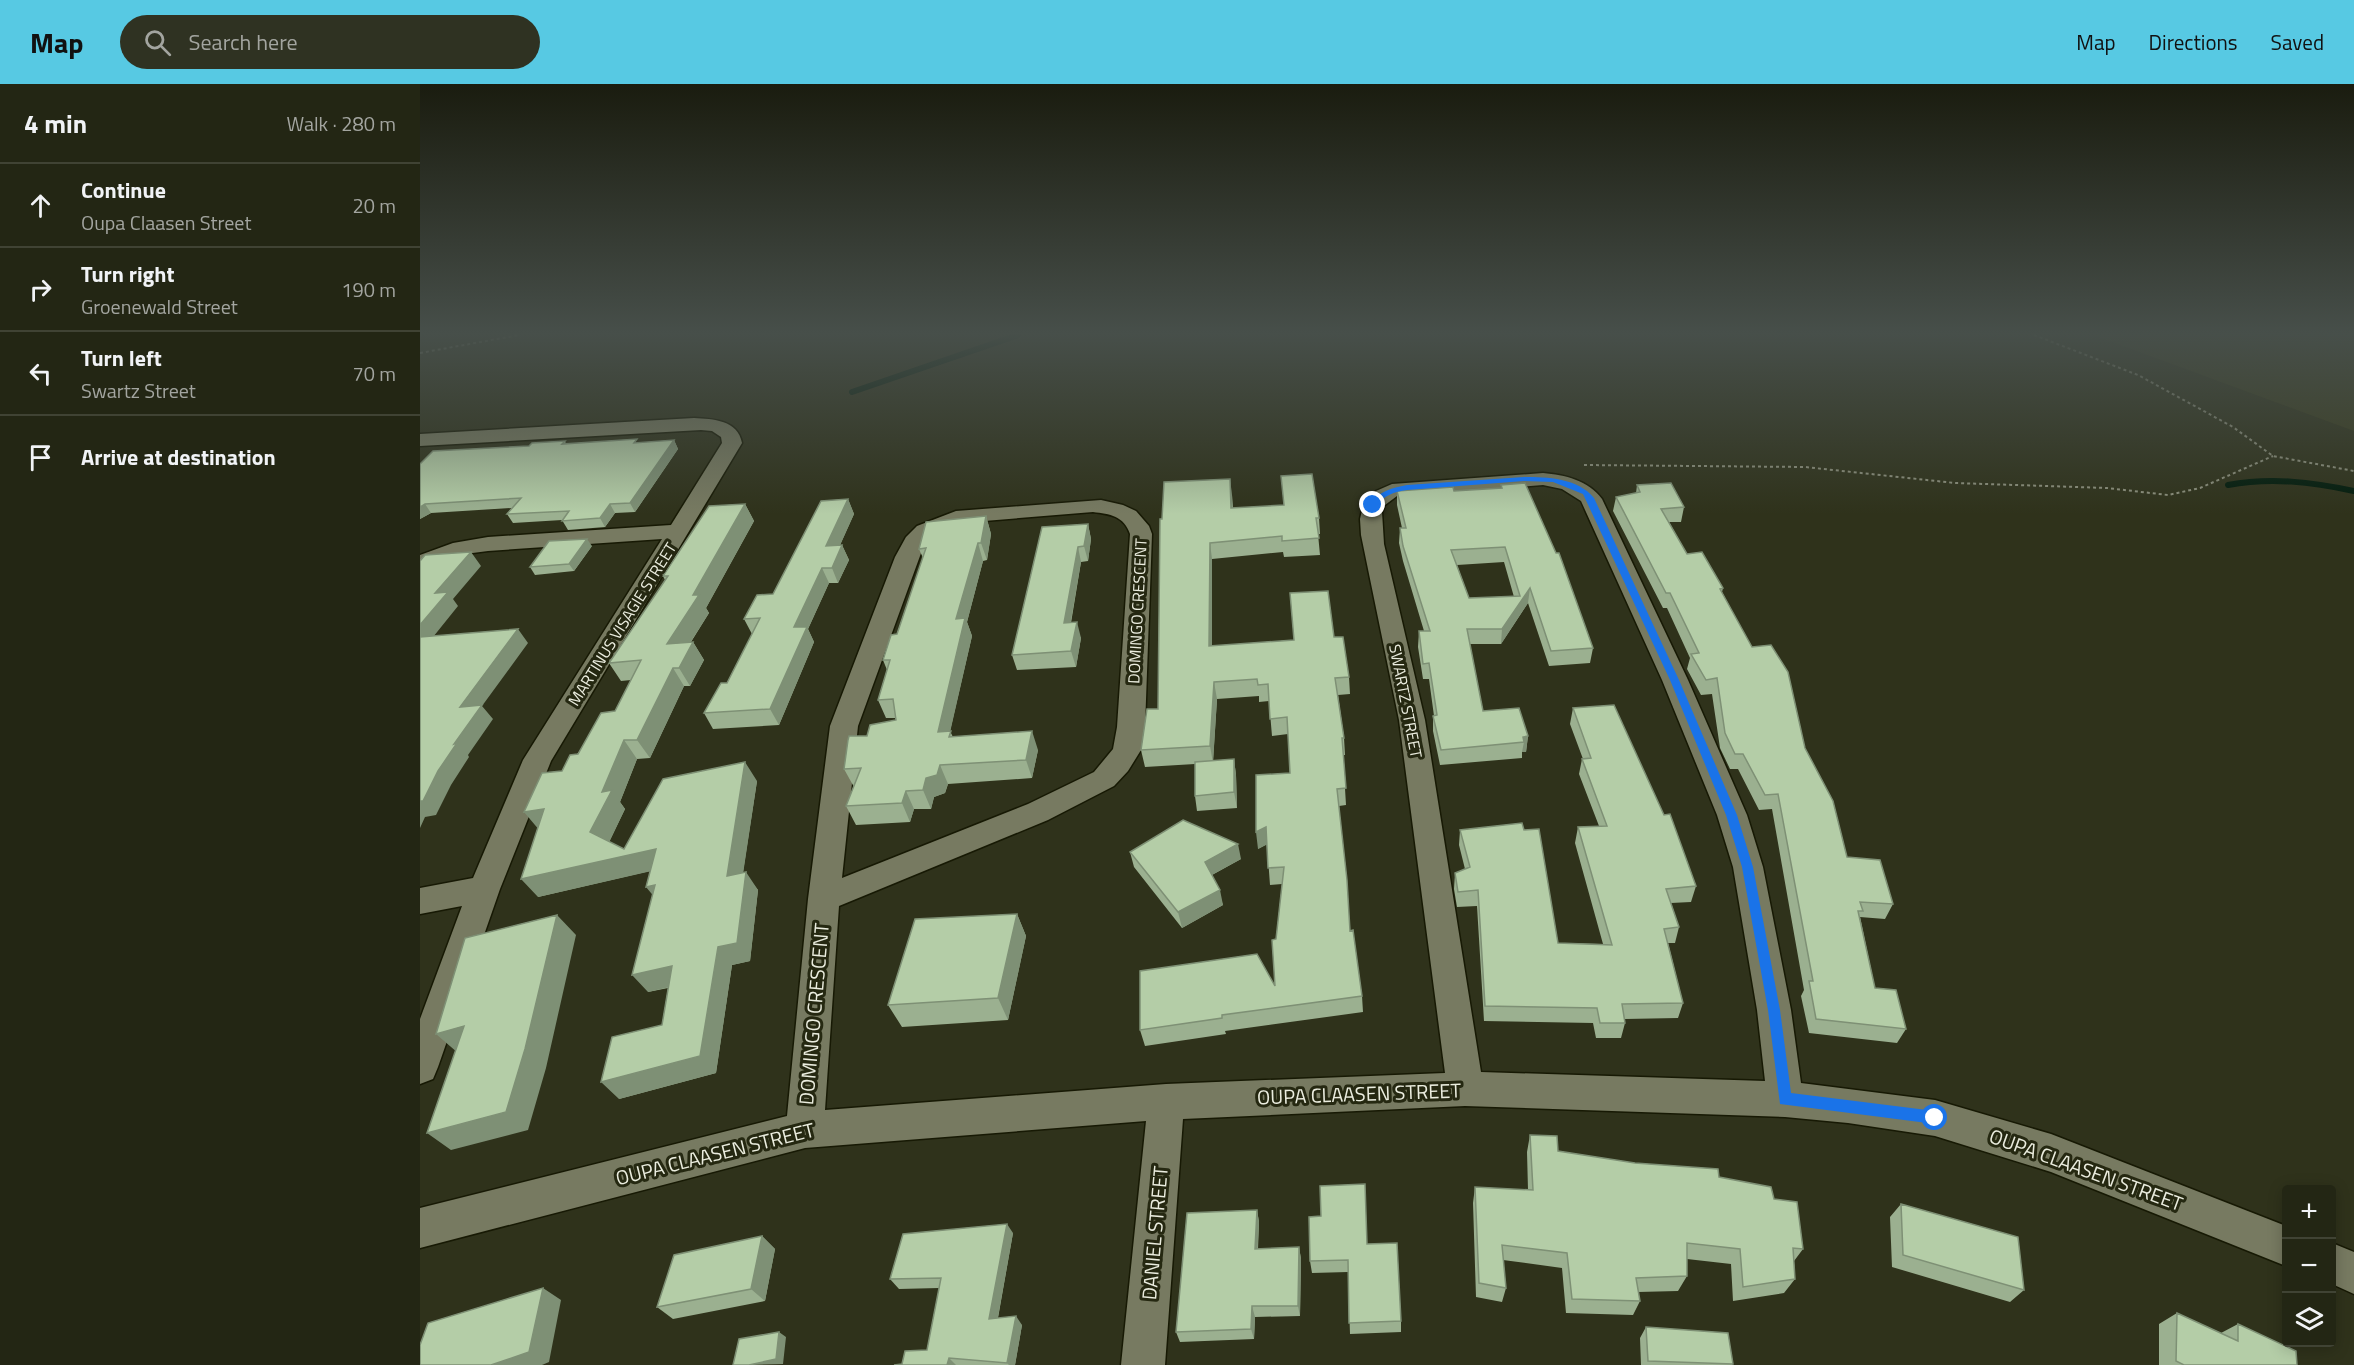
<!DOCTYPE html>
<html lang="en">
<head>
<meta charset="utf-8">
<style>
  :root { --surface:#232614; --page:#2f3222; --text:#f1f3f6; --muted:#a3a5a0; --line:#404334; --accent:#57c9e3 }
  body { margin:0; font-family:"Titillium Web",sans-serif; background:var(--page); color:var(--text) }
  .controls { position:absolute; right:18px; bottom:18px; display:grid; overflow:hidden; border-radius:6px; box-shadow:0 3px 15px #0003 }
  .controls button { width:54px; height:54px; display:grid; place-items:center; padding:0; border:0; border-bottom:2px solid var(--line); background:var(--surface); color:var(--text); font:30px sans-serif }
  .stop { position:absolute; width:18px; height:18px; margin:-14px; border:4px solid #1a73e8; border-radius:50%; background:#fff }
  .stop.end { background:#1a73e8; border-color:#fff; box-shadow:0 2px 6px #0008 }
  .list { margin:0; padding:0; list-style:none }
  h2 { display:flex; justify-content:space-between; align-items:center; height:78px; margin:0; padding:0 24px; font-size:26px }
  h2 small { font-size:20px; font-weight:400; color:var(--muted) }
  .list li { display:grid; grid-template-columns:39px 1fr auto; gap:18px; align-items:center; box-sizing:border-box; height:84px; padding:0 24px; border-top:2px solid var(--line) }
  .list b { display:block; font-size:22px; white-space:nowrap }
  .list p { margin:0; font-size:20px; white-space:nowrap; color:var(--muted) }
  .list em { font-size:20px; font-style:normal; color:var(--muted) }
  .icon { flex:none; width:33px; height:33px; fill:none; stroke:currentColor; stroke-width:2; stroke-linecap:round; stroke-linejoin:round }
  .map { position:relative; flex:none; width:1934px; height:1281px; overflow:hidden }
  header { display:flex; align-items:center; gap:36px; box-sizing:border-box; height:84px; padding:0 30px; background:var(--accent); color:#111 }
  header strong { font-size:28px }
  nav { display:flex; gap:33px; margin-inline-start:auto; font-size:21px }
  .search { width:420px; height:54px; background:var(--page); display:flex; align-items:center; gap:15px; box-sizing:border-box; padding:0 21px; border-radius:33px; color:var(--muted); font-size:22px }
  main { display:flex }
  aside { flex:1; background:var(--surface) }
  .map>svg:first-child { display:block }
  .built { fill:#393c1e }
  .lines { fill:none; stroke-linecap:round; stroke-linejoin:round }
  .stream { stroke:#021c0c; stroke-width:6 }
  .minor-casing { stroke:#171904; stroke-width:3 }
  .path { stroke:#8d907d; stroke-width:2; stroke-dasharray:3 3; stroke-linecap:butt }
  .minor { fill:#777a61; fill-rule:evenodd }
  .wall { fill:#9bb090; fill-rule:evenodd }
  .shaded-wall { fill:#7e9075 }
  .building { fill:#b4cda7; stroke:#7e9075; stroke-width:1.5; fill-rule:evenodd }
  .route { fill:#1a73e8 }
  .labels { text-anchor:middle; stroke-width:6; stroke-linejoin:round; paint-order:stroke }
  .street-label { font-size:16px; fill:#ebeddf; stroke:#252811 }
  .near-street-label { font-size:20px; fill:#ebeddf; stroke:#252811 }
</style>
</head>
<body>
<header>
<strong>Map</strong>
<div class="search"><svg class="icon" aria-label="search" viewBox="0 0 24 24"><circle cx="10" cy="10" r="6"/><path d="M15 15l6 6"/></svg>Search here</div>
<nav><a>Map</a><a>Directions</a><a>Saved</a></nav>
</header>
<main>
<aside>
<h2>4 min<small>Walk · 280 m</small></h2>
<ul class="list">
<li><svg class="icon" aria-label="ahead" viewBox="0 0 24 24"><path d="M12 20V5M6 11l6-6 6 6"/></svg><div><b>Continue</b><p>Oupa Claasen Street</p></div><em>20 m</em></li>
<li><svg class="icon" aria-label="right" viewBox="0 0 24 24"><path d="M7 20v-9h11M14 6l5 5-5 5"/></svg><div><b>Turn right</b><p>Groenewald Street</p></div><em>190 m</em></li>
<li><svg class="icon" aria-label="left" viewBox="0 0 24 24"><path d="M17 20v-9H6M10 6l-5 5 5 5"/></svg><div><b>Turn left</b><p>Swartz Street</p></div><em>70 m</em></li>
<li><svg class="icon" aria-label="arrive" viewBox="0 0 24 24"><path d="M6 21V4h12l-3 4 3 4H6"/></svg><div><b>Arrive at destination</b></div></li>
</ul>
</aside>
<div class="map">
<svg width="1934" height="1281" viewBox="0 0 1934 1281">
  <rect width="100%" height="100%" fill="#2f321b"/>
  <path class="built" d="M1673 251H1934V347Z"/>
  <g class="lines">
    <path class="stream" d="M432 308 598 251
      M1808 401C1851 393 1892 398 1934 407"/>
    <g class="minor-casing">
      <path id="minor" d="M274 334C293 335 318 336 322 359L131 677 80 805 18 983 13 995 0 1000V935L42 822 0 830V804L53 794 103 676 242 455 68 467 45 470 0 486V471L33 459 68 453 251 441 302 359 301 353 292 347 281 346 0 362V350Z
        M1123 389C1145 391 1168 396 1182 415L1268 596 1327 731 1343 783 1371 926 1381 999 1515 1016 1631 1050 1866 1142V1182L1631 1088 1515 1052 1428 1039 1365 1033 1045 1022 763 1035 745 1281H701L726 1037 385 1064 0 1164V1124L367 1032 388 815 410 642 475 473 486 453 497 442 536 427 681 416 703 421 716 427 729 442 732 450 725 643 721 666 708 687 694 702 628 736 419 822 405 1026 746 1000 1025 989 979 636 941 451 940 435 943 422 956 407 972 400ZM1123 401 1142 405 1161 417 1242 596 1297 731 1313 783 1337 926 1345 997 1061 988 1005 636 964 460 962 428 965 421 977 412ZM673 428C690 430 704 432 710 450L697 643 693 665 674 688 608 720 422 794 438 642 504 461 513 452 540 439Z
        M1912 1159 1934 1168V1210L1912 1200Z"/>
    </g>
    <path class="path" d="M1614 251 1718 291 1813 343 1853 372 1934 387
      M0 269 99 251
      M1164 381 1385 383 1535 399 1687 404 1748 411 1780 404 1853 372"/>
    <use href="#minor" class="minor"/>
  </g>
  <path class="wall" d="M254 356 258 365 215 428 195 429 185 443 148 446 142 436 93 439 87 430 92 424 11 429 0 435V380L145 357 146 360 219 359Z
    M861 392 899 434 900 450H898L900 471 864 473 863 468 792 475V562L914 553 929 593 930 610 918 611 924 654 925 671H923L926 721 919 722 930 847 942 912 943 928 805 947 806 950 725 962 720 946 855 902 856 855 862 800 850 801 847 760 838 765 870 689 868 650 852 652 849 617 839 618V612L797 615 793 677 814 675 816 691 817 724 777 727 775 712V680L725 683 721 666 738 625 740 435 812 411 813 424 864 421Z
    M1081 401 1173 564 1170 579 1129 582 1108 519 1081 560H1050L1063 627 1108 652 1106 668H1102V674L1020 681 1013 647V632H1014L1009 595H1003L998 563 999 547H1004L983 477 979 459 980 444H982L977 421V407H1034L1081 404ZM1084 478 1094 513 1049 514 1037 481Z
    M1217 401 1264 423 1261 438H1249L1267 470 1303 504 1302 508 1385 664 1427 773 1473 820 1465 835 1440 833 1455 904 1486 945 1477 959 1389 949 1381 912 1384 906 1352 725 1339 726 1318 685H1310L1300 664 1292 610 1281 611 1267 585 1270 574 1247 524H1243L1193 427 1196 413 1216 409Z
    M428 415 434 430 420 461H422L429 476 418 499H409L388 545 394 558 359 641 293 645 284 629 307 599 332 550 324 535 353 510Z
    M325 420 334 437 286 524 289 529 271 558H273L284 576 270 602H264L230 674 217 675 200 718 205 725 189 758 204 765 337 697 323 788 338 806 330 877 312 881 296 989 199 1015 242 941 248 904 228 908 233 811 230 787 118 813 142 687 195 627 211 596 201 597 189 579 245 496 243 492Z
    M566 432 571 450 567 476 563 477 547 538 552 552 530 647 533 653 618 666 612 694 528 700 525 709 514 713 511 725H494L490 738 436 741 426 722 434 703 424 685 447 652 476 636 475 634H466L458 616 467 586 463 576 477 550 503 474 499 465Z
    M668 440 671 455 668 477 661 478 651 539 661 554 656 583 597 586 592 571Z
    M172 462 154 487 115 491 110 483Z
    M1153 624 1276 802 1271 818 1251 819 1259 843 1255 859H1248L1263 919 1258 934 1205 935V939L1201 954H1176L1173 939 1064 937 1057 822 1037 823 1034 805 1035 789 1045 785 1039 761 1040 746 1138 859 1183 860 1155 759 1158 743 1179 742 1159 690 1162 675H1163L1150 640Z
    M710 768 821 775 792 791 803 821 762 844 714 783Z
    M597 830 606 852 588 936 482 943 468 921Z
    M1110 1051 1138 1067 1299 1093 1354 1115 1383 1165 1374 1177 1375 1195 1364 1209 1313 1217 1311 1180 1267 1175V1192L1258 1207 1218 1208 1220 1217 1213 1231 1146 1229 1142 1184 1083 1176 1086 1204 1082 1218 1056 1213 1053 1119 1055 1103 1108 1106 1107 1068Z
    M1481 1120 1604 1206 1590 1218 1472 1183 1470 1133Z
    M837 1126 839 1138 838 1165 879 1163 881 1175 880 1232 835 1233 834 1255 760 1258 756 1248Z
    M593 1149 578 1234 602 1241 595 1281H474L482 1280 507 1266 519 1204 479 1205 470 1195Z
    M342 1152 355 1165 345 1217 253 1235 237 1223Z
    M947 1160 981 1237V1248L930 1250 928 1188 892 1189 890 1177Z
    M1757 1229 1801 1249 1818 1240 1877 1281H1739V1240Z
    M1226 1243 1313 1280 1312 1281H1221L1220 1254Z"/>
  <path class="shaded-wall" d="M254 356 258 365 215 428 210 419Z
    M810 395 812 411 813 441 811 424Z
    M428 415 434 430 413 477 406 462Z
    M5 420 11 429 0 435V423Z
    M190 420 195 429 185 443 180 434Z
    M325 420 334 437 286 524 289 529 258 578 247 560 273 511Z
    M566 432 571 450 567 476 561 459Z
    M668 440 671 455 668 477 664 462Z
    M167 455 172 462 154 487 149 480Z
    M558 459 563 477 547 538 552 552 526 666 518 648 536 535Z
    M790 459 792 475V579L789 562Z
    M422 461 429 476 418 499 412 484Z
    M658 463 661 478 648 554 644 539Z
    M51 468 61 482 33 515 38 522 1 568 0 567V541L15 509Z
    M402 484 409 499 388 545 394 558 359 641 350 625 374 543Z
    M1110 504 1108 519 1081 560 1082 545Z
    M657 538 661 554 656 583 651 567Z
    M98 545 108 559 62 622 73 635 48 671 49 673 31 701 16 731 5 733 0 744V717L34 660 40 623Z
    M273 558 284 576 270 602 259 584Z
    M253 584 264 602 230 674 217 656Z
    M794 598 797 615 793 679 790 662Z
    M612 647 618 666 612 694 606 676Z
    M1108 652 1106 668H1102L1104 658 1103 653Z
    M204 656 217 675 200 718 205 725 185 767 170 748 182 708Z
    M814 675 816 691 817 724 814 708Z
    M325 678 337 697 320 810 307 792Z
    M520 681 528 700 525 709 514 713 511 725 503 706 506 694Z
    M486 707 494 725 490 738 482 719Z
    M124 725 120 747 104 728Z
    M846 743 848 760 838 765 836 748Z
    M818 760 821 775 788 793 785 778Z
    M236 765 249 783 118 813 101 795Z
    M326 788 338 806 330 877 312 881 296 989 199 1015 181 998 280 972 298 863Z
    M235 801 241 821 226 803Z
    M800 806 803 821 762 844 758 828Z
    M597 830 606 852 588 936 578 914Z
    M137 831 156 851 126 984 108 1046 31 1066 7 1049Z
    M252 882 267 899 228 908 212 891Z
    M44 942 38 969 16 950Z
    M837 1126 839 1138 837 1176 835 1165Z
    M587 1140 593 1149 576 1244 569 1235Z
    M342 1152 355 1165 345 1217 331 1205Z
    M879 1163 881 1175 880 1232 878 1222Z
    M123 1204 141 1216 129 1278 122 1281H71Z
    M832 1222 835 1233 834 1255 831 1245Z
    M596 1232 602 1241 595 1281H589L587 1279Z
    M359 1248 366 1253 363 1280 329 1281Z
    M529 1274 536 1281H527Z"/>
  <path class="building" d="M217 355 214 359 254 356 210 419 190 420 180 434 142 437 149 427 87 430 101 414 5 420 0 423V380L13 367 109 362 112 359 145 357 142 360Z
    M892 390 899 434H896L899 454 862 457V452L790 459 789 562 874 556 870 509 908 507 914 553H923L929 593 915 594 924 654H922L926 704 917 705 927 796 930 847 933 846 942 912 802 931V934L720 946V887L837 870 855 902 852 856 856 855 864 783 848 784 846 743 836 748V691L870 689 867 633 850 635 848 600 838 601 837 595 794 598 790 662 721 666 727 625H738L740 435H742L744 398 810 395 811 424 864 421 861 392Z
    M1105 399 1136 469H1139L1173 564 1131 567 1110 504 1082 545H1047L1063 627 1099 624 1108 652 1103 653 1104 658 1021 666 1013 632 1017 631 1009 579 1003 580 999 547H1010L983 462 980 444H986L977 407 1033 403 1034 407 1082 404 1081 401ZM1085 463 1100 512 1049 514 1031 466Z
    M1251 399 1264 423 1241 425 1267 470 1282 468 1303 504 1300 505 1332 563 1351 561 1368 588 1385 664 1413 717 1427 773 1460 776 1473 820 1440 818 1443 827H1438L1455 904 1476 906 1486 945 1396 935 1389 897H1393L1358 710 1345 711 1323 670H1315L1305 649 1297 594 1286 596 1271 570 1279 569 1250 509H1246L1196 413 1220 408 1217 401Z
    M428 415 406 462 422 461 412 484H402L374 543H387L350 625 284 629 301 599H307L340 534 324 535 337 511 353 510 401 417Z
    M325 420 273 511H279L247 560 273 558 259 584H253L217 656H204L182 708 192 706 170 748 204 765 243 695 325 678 307 792 326 788 317 859 298 863 280 972 181 998 192 953 242 941 252 882 212 891 235 801 226 803 236 765 101 795 124 725 104 728 122 689 142 687 150 671 158 670 181 629 195 627 221 576 189 579 248 492H243L289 422Z
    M566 432 561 459H558L536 535 545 534 518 648 531 647 529 653 612 647 606 676 520 681 517 691 506 694 503 706 486 707 482 719 426 722 441 684 424 685 428 656 429 652H447L450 641 476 636 473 615 458 616 470 576H463L471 551 477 550 506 464 499 465 506 438Z
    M668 440 664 462 658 463 644 539 657 538 651 567 592 571 622 443Z
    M167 455 149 480 110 483 129 457Z
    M51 468 15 509 28 508 0 541V477L5 471Z
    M98 545 40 623 62 621 34 660 37 659 18 687 3 717H0V553Z
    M1194 621 1244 731 1250 730 1276 802 1246 805 1259 843 1244 845 1263 919 1202 920 1205 939H1180L1177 924 1065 922 1058 806 1038 808 1035 789 1050 783 1040 746 1102 739 1104 746 1119 745 1138 859 1192 861 1158 743 1187 742 1162 675 1171 674 1153 624Z
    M814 675V708L775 712V678Z
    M763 736 818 760 785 778 800 806 758 828 710 768Z
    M597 830 578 914 468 921 495 835Z
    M137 831 105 965 86 1028 7 1049 44 942 16 950 45 854Z
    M1110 1051 1137 1052 1138 1067 1215 1079 1298 1085 1299 1093 1351 1103 1354 1115 1377 1118 1383 1165 1373 1164 1375 1195 1323 1203 1320 1165 1267 1159V1192L1216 1194 1220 1217 1152 1215 1147 1169 1082 1161 1086 1204 1059 1199 1055 1103 1113 1106Z
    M945 1100 947 1160 977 1159 981 1237 929 1239 928 1176 890 1177 889 1133 901 1132 900 1102Z
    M1481 1120 1598 1153 1604 1206 1483 1171Z
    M837 1126 835 1165 879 1163 878 1222H832L831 1245 756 1248 767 1129Z
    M587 1140 569 1235 596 1232 587 1279 529 1274 527 1281H474L482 1280 485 1267 507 1266 521 1194 470 1195 483 1150Z
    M342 1152 331 1205 237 1223 254 1171Z
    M123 1204 109 1268 71 1281H0V1261L8 1239Z
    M1757 1229 1818 1257V1240L1876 1267 1877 1281H1764L1756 1277Z
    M1226 1243 1308 1249 1313 1280 1228 1277Z
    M359 1248 356 1275 329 1281H313L319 1255Z"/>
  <linearGradient id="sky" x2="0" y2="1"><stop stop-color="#1a1c0f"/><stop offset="0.58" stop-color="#474f4a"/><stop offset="1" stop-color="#474f4a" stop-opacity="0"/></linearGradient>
  <rect width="1934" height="430" fill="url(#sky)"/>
  <path class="route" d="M1104 393C1127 393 1158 394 1174 414L1259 596 1317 731 1333 783 1360 926 1371 1009 1515 1027 1520 1029 1522 1034 1520 1038 1515 1040 1360 1020 1348 926 1322 783 1306 731 1250 596 1163 410 1133 398 1104 397 987 406C974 408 964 411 956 422L950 421C959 407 971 404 987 401Z"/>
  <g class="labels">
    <g class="street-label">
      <text transform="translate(717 527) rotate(-87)" y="6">DOMINGO CRESCENT</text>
      <text transform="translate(202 540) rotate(-58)" y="6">MARTINUS VISAGIE STREET</text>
      <text transform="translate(986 617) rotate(79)" y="6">SWARTZ STREET</text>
    </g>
    <g class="near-street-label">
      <text transform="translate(394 930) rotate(-85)" y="7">DOMINGO CRESCENT</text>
      <text transform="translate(939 1010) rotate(-2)" y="7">OUPA CLAASEN STREET</text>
      <text transform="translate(295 1070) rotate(-14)" y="7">OUPA CLAASEN STREET</text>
      <text transform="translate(1666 1086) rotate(20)" y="7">OUPA CLAASEN STREET</text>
      <text transform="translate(735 1149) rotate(-85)" y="7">DANIEL STREET</text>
    </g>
  </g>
</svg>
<div class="controls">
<button>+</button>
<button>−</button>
<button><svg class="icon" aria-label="layers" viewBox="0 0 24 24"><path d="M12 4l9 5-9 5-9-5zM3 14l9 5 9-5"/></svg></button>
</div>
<div class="stop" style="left:1515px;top:1034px"></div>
<div class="stop end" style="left:953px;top:421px"></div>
</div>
</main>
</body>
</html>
